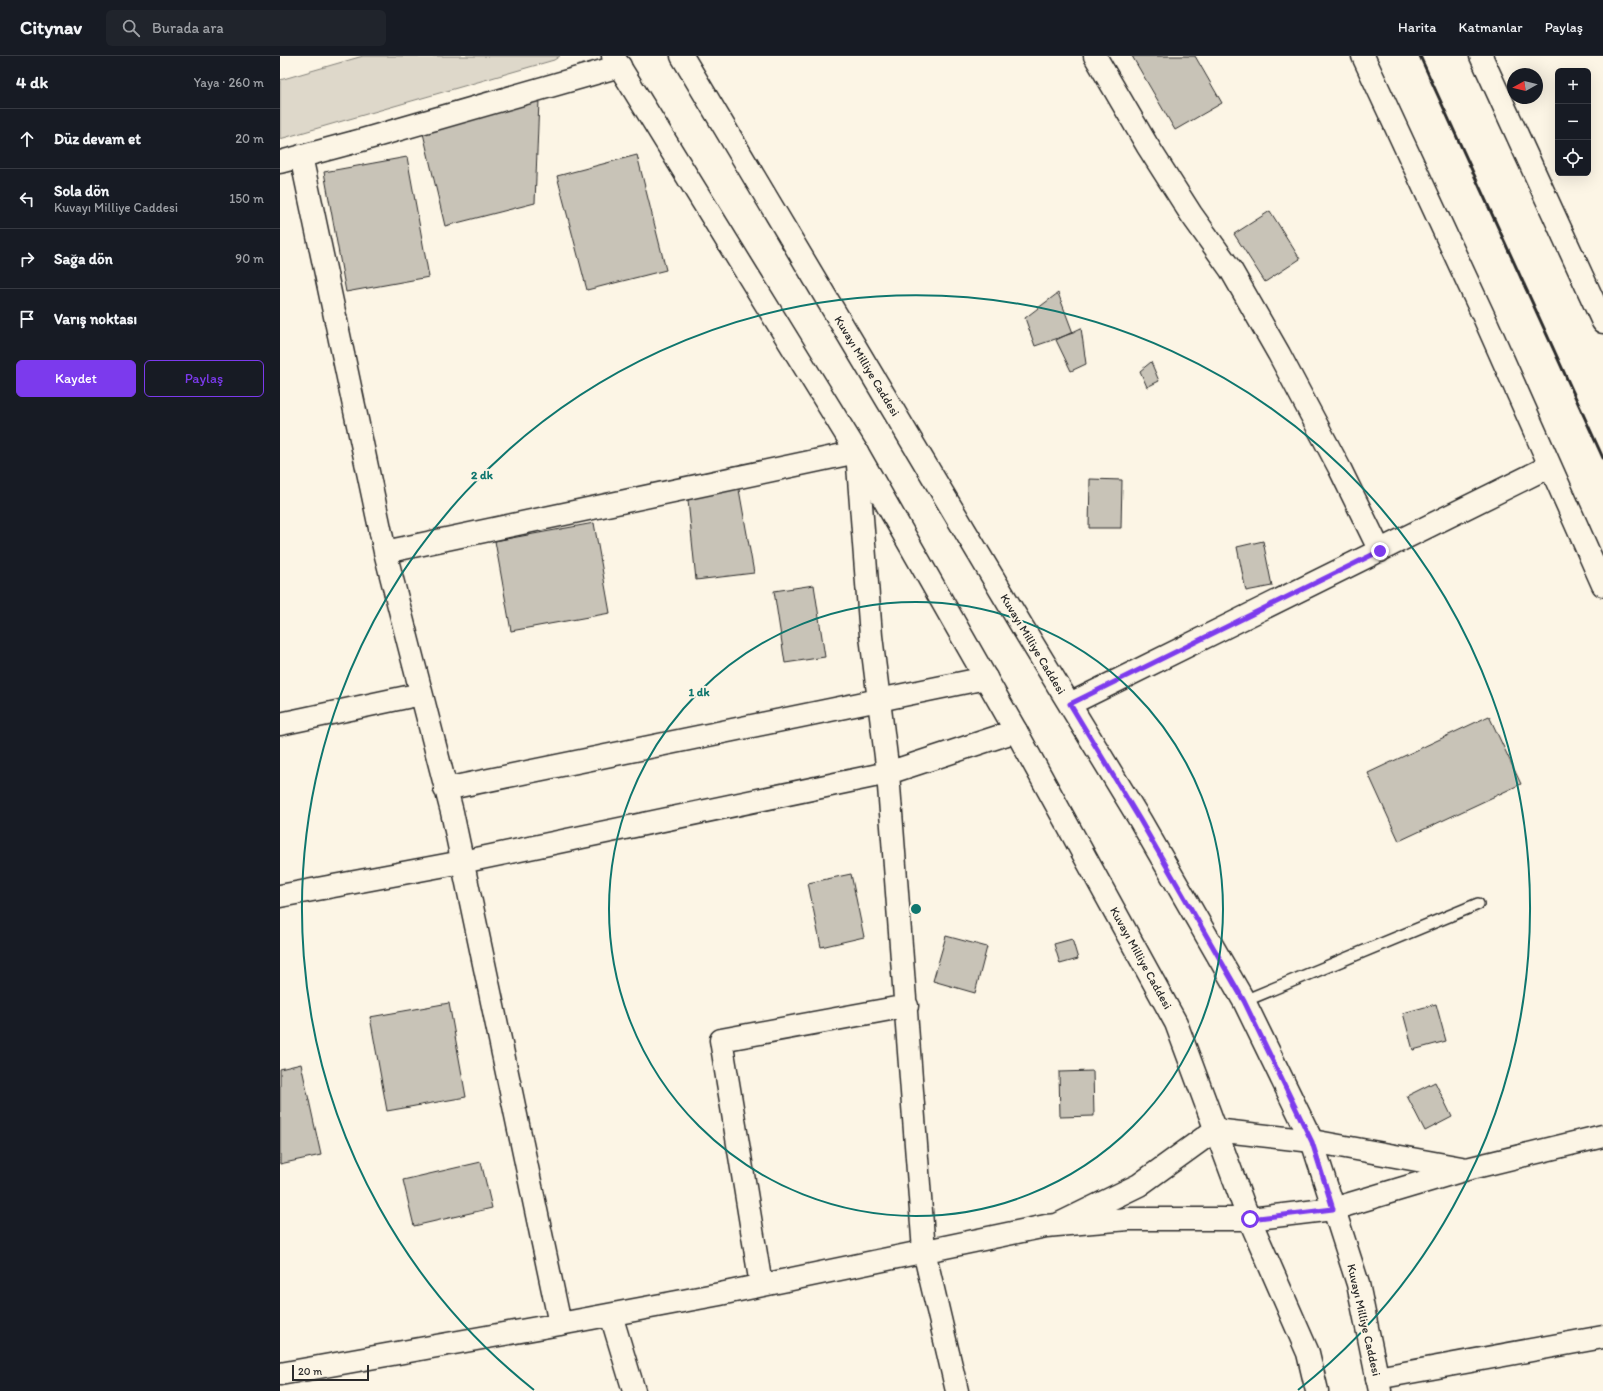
<!DOCTYPE html>
<html lang="tr">
<head>
<meta charset="utf-8">
<style>
  :root { --surface:#171b24; --page:#20242c; --text:#f1f3f6; --muted:#9ea1a6; --line:#363941; --accent:#7c3aed }
  body { margin:0; font-family:Itim,sans-serif; background:var(--page); color:var(--text) }
  .controls { position:absolute; right:12px; top:12px; display:grid; overflow:hidden; border-radius:6px; box-shadow:0 4px 16px #0002 }
  .controls button { width:36px; height:36px; display:grid; place-items:center; padding:0; border:0; border-bottom:1px solid var(--line); background:var(--surface); color:var(--text); font:20px sans-serif }
  .compass { position:absolute; left:1227px; top:12px; width:36px; height:36px; border-radius:50%; background:var(--surface); box-shadow:0 4px 16px #0002; rotate:262deg }
  .scale { position:absolute; left:12px; bottom:10px; width:77px; box-sizing:border-box; padding-left:4px; border:2px solid #2b2b2b; border-top:0; font-size:11px; line-height:14px; white-space:nowrap; color:#2b2b2b; -webkit-text-stroke:3px #fcf5e5; paint-order:stroke }
  .stop { position:absolute; width:12px; height:12px; margin:-9px; border:3px solid #7c3aed; border-radius:50%; background:#fff }
  .stop.end { background:#7c3aed; border-color:#fff; box-shadow:0 1px 4px #0008 }
  .list { margin:0; padding:0; list-style:none }
  h2 { display:flex; justify-content:space-between; align-items:center; height:52px; margin:0; padding:0 16px; font-size:17px }
  h2 small { font-size:13px; font-weight:400; color:var(--muted) }
  .list li { display:grid; grid-template-columns:26px 1fr auto; gap:12px; align-items:center; box-sizing:border-box; height:60px; padding:0 16px; border-top:1px solid var(--line) }
  .list b { display:block; font-size:15px; white-space:nowrap }
  .list p { margin:0; font-size:13px; white-space:nowrap; color:var(--muted) }
  .list em { font-size:13px; font-style:normal; color:var(--muted) }
  .actions { display:flex; gap:8px; padding:12px 16px }
  .actions a { flex:1; padding:9px 0; border:1px solid var(--accent); border-radius:6px; text-align:center; font-size:14px; color:var(--accent) }
  .actions .main { background:var(--accent); color:#fff }
  .icon { flex:none; width:22px; height:22px; fill:none; stroke:currentColor; stroke-width:2; stroke-linecap:round; stroke-linejoin:round }
  .map { position:relative; flex:none; width:1323px; height:1335px; overflow:hidden }
  header { display:flex; align-items:center; gap:24px; box-sizing:border-box; height:56px; padding:0 20px; background:var(--surface); border-bottom:1px solid var(--line) }
  header strong { font-size:19px }
  nav { display:flex; gap:22px; margin-inline-start:auto; font-size:14px }
  .search { width:280px; height:36px; background:var(--page); display:flex; align-items:center; gap:10px; box-sizing:border-box; padding:0 14px; border-radius:6px; color:var(--muted); font-size:15px }
  main { display:flex }
  aside { flex:1; background:var(--surface) }
  .map>svg:first-child { display:block }
  .green { fill:#ded8ca; stroke:#84827a }
  .building { fill:#c8c3b7; stroke:#2b2b2b }
  .lines { fill:none; stroke-linecap:round; stroke-linejoin:round }
  .service-casing { stroke:#2b2b2b; stroke-width:14 }
  .minor-casing { stroke:#2b2b2b; stroke-width:25 }
  .secondary-casing { stroke:#2b2b2b; stroke-width:25 }
  .service { stroke:#fcf5e5; stroke-width:11 }
  .minor { stroke:#fcf5e5; stroke-width:22 }
  .secondary { stroke:#fcf5e5; stroke-width:22 }
  .rail { stroke:#2b2b2b; stroke-width:3 }
  .route { stroke:#7c3aed; stroke-width:5 }
  .ring { fill:none; stroke:#0f766e; stroke-width:2 }
  .labels { text-anchor:middle; stroke-width:4; stroke-linejoin:round; paint-order:stroke }
  .street-label { font-size:12px; fill:#2b2b2b; stroke:#fcf5e5 }
  .centre { fill:#0f766e; stroke:#fcf5e5; stroke-width:2 }
  .ring-label { font-size:12px; text-anchor:middle; font-weight:bold; fill:#0f766e; stroke:#fcf5e5; stroke-width:4; stroke-linejoin:round; paint-order:stroke }
</style>
</head>
<body>
<header>
<strong>Citynav</strong>
<div class="search"><svg class="icon" aria-label="search" viewBox="0 0 24 24"><circle cx="10" cy="10" r="6"/><path d="M15 15l6 6"/></svg>Burada ara</div>
<nav><a>Harita</a><a>Katmanlar</a><a>Paylaş</a></nav>
</header>
<main>
<aside>
<h2>4 dk<small>Yaya · 260 m</small></h2>
<ul class="list">
<li><svg class="icon" aria-label="ahead" viewBox="0 0 24 24"><path d="M12 20V5M6 11l6-6 6 6"/></svg><div><b>Düz devam et</b></div><em>20 m</em></li>
<li><svg class="icon" aria-label="left" viewBox="0 0 24 24"><path d="M17 20v-9H6M10 6l-5 5 5 5"/></svg><div><b>Sola dön</b><p>Kuvayı Milliye Caddesi</p></div><em>150 m</em></li>
<li><svg class="icon" aria-label="right" viewBox="0 0 24 24"><path d="M7 20v-9h11M14 6l5 5-5 5"/></svg><div><b>Sağa dön</b></div><em>90 m</em></li>
<li><svg class="icon" aria-label="arrive" viewBox="0 0 24 24"><path d="M6 21V4h12l-3 4 3 4H6"/></svg><div><b>Varış noktası</b></div></li>
</ul>
<div class="actions"><a class="main">Kaydet</a><a>Paylaş</a></div>
</aside>
<div class="map">
<svg width="1323" height="1335" viewBox="0 0 1323 1335">
  <rect width="100%" height="100%" fill="#fcf5e5"/>
  <filter id="ink" filterUnits="userSpaceOnUse"><feTurbulence type="fractalNoise" baseFrequency=".025" numOctaves="2"/><feDisplacementMap in="SourceGraphic" scale="8" xChannelSelector="R" yChannelSelector="G"/><feConvolveMatrix kernelMatrix="1 2 1 2 8 2 1 2 1" color-interpolation-filters="sRGB"/></filter>
  <g filter="url(#ink)">
    <path class="green" d="M83 0H280L274 4 0 83V24Z"/>
    <path class="building" d="M852 0H915L942 47 895 74Z
      M259 44 255 147 165 170 142 73Z
      M357 99 386 214 307 234 277 120Z
      M127 101 149 221 66 236 44 116Z
      M990 155 1020 203 985 226 954 178Z
      M778 237 793 277 755 290 745 262Z
      M801 272 806 308 791 315 776 284Z
      M871 306 879 325 867 331 860 315Z
      M810 423 842 424 841 472H809Z
      M458 428 474 517 416 524 408 444Z
      M314 467 330 557 231 575 215 485Z
      M983 485 992 530 966 535 957 491Z
      M534 529 545 601 505 607 494 535Z
      M1209 660 1241 728 1119 785 1088 717Z
      M571 818 584 881 541 891 528 827Z
      M666 880 707 891 695 937 653 925Z
      M792 883 798 903 780 908 774 888Z
      M169 947 186 1041 107 1055 90 961Z
      M1156 948 1166 985 1133 994 1123 957Z
      M21 1008 41 1099 0 1108V1013Z
      M813 1015 814 1060 780 1061 779 1016Z
      M1155 1026 1172 1061 1145 1075 1127 1040Z
      M201 1106 212 1152 134 1170 123 1124Z"/>
    <g class="lines">
      <g class="service-casing">
        <path id="service" d="M964 945 1198 848"/>
      </g>
      <g class="minor-casing">
        <path id="minor" d="M815 0 867 89 911 158 951 214 999 298 1060 413 1100 495
          M1083 0 1204 261 1323 529
          M1201 0 1323 266
          M21 100 105 496 172 756 280 1268
          M0 106 82 84 340 10
          M105 496 577 396 591 580 608 717 644 1195 677 1335
          M790 648 1270 410
          M0 668 141 638
          M165 733 706 622
          M0 840 182 806 608 717 736 675
          M1187 1113 1323 1080
          M481 1229 441 984 627 950
          M331 1259 354 1335
          M0 1318 280 1268 440 1238 766 1170 777 1169 848 1163H970L1053 1153 1187 1113 1032 1085 935 1074 859 1129 777 1169
          M1097 1322 1323 1281"/>
      </g>
      <g class="secondary-casing">
        <path id="secondary" d="M333 0 577 396 736 675 896 967 965 1153 1028 1297 1037 1335
          M402 0 743 572 860 764 964 945 1032 1085 1078 1228 1100 1335"/>
      </g>
      <use href="#service" class="service"/>
      <use href="#minor" class="minor"/>
      <use href="#secondary" class="secondary"/>
      <path class="rail" d="M1140 0 1323 402"/>
    </g>
  </g>
  <g class="lines" filter="url(#ink)">
    <path class="route" d="M970 1163 1053 1153 1032 1086 964 945 860 764 790 648 1100 495"/>
  </g>
  <g class="ring">
    <circle cx="636" cy="853" r="307"/>
    <path d="M254 1334A614 614 0 1 1 1018 1334"/>
  </g>
  <g class="labels">
    <g class="street-label">
      <text transform="translate(587 310) rotate(59)" y="4">Kuvayı Milliye Caddesi</text>
      <text transform="translate(753 588) rotate(59)" y="4">Kuvayı Milliye Caddesi</text>
      <text transform="translate(861 902) rotate(61)" y="4">Kuvayı Milliye Caddesi</text>
      <text transform="translate(1084 1264) rotate(77)" y="4">Kuvayı Milliye Caddesi</text>
    </g>
  </g>
  <circle cx="636" cy="853" r="6" class="centre"/>
  <g class="ring-label">
    <text x="202" y="423">2 dk</text>
    <text x="419" y="640">1 dk</text>
  </g>
</svg>
<div class="controls">
<button>+</button>
<button>−</button>
<button><svg class="icon" aria-label="locate" viewBox="0 0 24 24"><circle cx="12" cy="12" r="6"/><path d="M12 2v4M12 18v4M2 12h4M18 12h4"/></svg></button>
</div>
<svg class="compass" viewBox="-18 -18 36 36"><path d="M0-13l5 13h-10z" fill="#e53935"/><path d="M0 13l5-13h-10z" fill="#9ea1a6"/></svg>
<div class="scale">20 m</div>
<div class="stop" style="left:970px;top:1163px"></div>
<div class="stop end" style="left:1100px;top:495px"></div>
</div>
</main>
</body>
</html>
